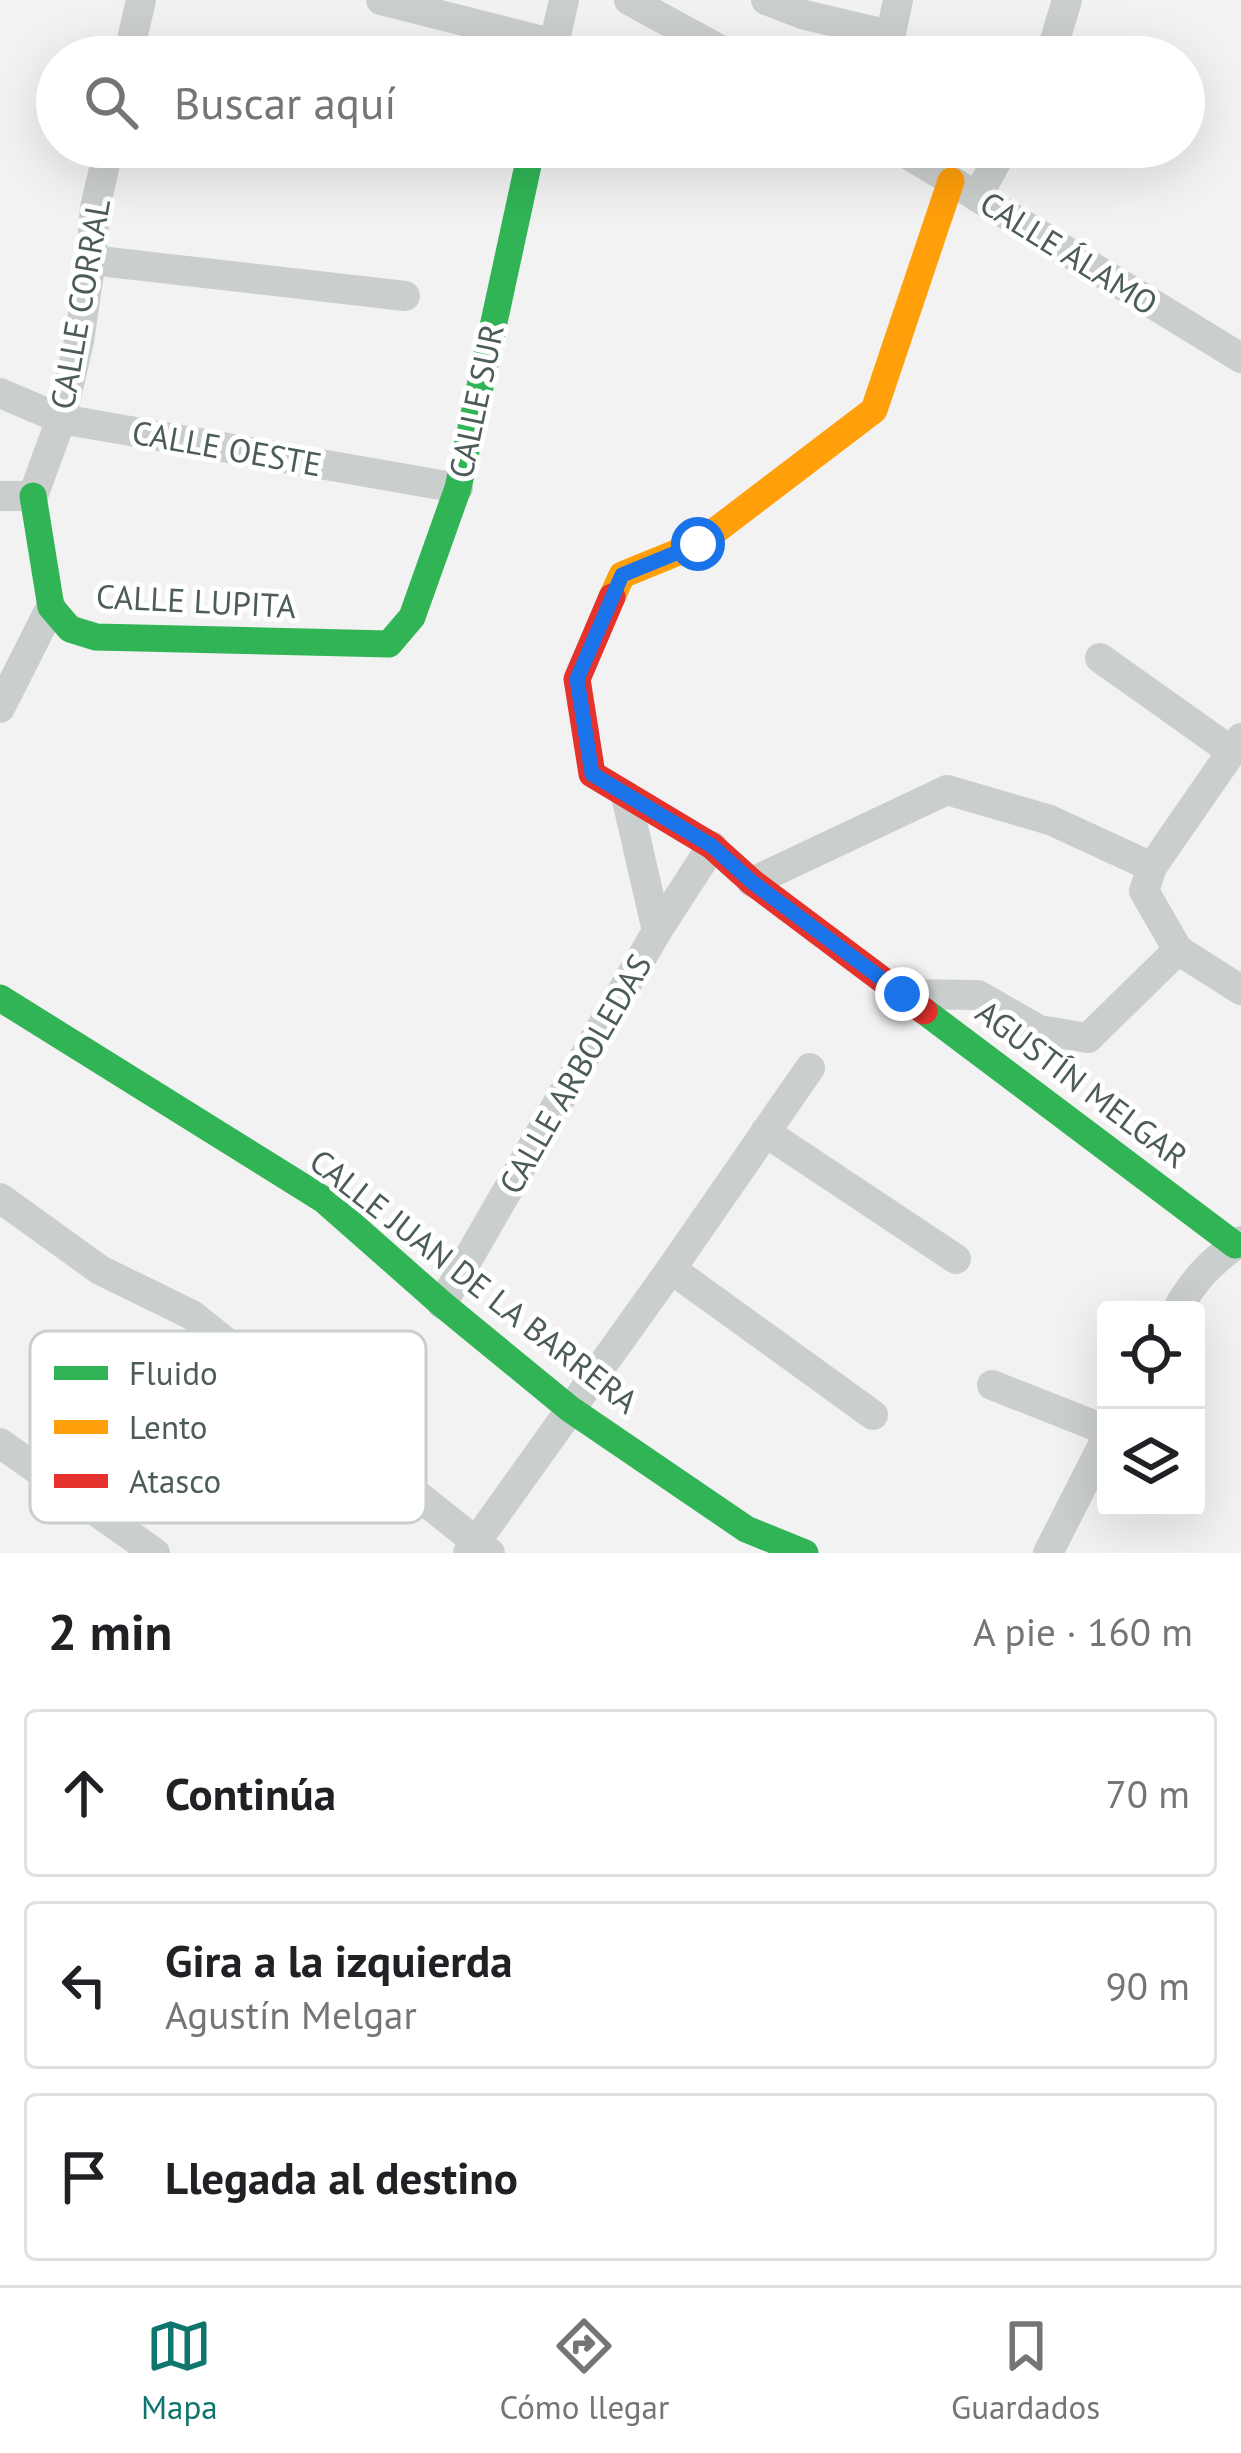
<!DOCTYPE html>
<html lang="es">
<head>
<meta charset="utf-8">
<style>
  :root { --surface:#fff; --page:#f2f2f2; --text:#202124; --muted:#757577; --line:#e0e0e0; --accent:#0f766e }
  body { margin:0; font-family:"PT Sans",sans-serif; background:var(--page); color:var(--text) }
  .controls { position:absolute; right:36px; bottom:36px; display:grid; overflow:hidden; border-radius:12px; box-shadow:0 12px 48px #0002 }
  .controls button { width:108px; height:108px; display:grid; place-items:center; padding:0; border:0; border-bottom:3px solid var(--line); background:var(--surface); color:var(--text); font:60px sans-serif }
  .stop { position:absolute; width:36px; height:36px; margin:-27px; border:9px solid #1a73e8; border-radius:50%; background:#fff }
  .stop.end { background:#1a73e8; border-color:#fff; box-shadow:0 3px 12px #0008 }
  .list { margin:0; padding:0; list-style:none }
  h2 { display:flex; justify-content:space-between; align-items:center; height:156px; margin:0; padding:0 48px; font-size:51px }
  h2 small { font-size:39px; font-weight:400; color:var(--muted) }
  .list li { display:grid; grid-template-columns:78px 1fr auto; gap:36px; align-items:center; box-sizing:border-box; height:168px; margin:0 24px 24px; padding:0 24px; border:3px solid var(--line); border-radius:12px }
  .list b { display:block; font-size:45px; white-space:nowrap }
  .list p { margin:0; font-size:39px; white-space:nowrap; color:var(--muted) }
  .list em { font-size:39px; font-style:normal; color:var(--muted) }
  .icon { flex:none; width:66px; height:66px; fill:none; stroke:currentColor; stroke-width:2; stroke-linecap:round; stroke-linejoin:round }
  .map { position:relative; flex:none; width:1241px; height:1553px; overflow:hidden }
  .search { position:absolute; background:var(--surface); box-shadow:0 12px 48px #0002; left:36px; right:36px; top:36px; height:132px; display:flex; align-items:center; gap:30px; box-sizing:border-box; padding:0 42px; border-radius:66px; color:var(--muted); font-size:45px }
  .sheet { height:732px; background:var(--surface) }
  nav { display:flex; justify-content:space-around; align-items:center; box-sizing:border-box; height:168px; border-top:3px solid var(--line); background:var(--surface); font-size:33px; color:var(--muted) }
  nav a { display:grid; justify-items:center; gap:6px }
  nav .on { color:var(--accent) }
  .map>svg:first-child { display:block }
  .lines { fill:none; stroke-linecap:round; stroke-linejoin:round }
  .street { stroke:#cacecd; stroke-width:30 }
  .fast { stroke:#30b455; stroke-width:27 }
  .slow { stroke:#ff9f0a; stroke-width:27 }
  .jam { stroke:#e5322d; stroke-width:27 }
  .route { stroke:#1a73e8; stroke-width:15 }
  .labels { text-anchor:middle; stroke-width:10; stroke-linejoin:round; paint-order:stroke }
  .street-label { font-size:33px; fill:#4b5c5a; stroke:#fff }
  .key { fill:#fff; stroke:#c9cece; stroke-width:3 }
  .key-label { font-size:33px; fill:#4b5c5a }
</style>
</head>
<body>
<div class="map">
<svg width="1241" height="1553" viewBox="0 0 1241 1553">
  <rect width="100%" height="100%" fill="#f2f2f2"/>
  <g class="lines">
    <path class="street" d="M381 0 554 44
      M629 0 733 57
      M766 0 805 15 890 35
      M128 57 141 0
      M551 57 564 0
      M886 57 898 0
      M1050 57 1067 0
      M896 147 1241 358
      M977 197 1004 147
      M91 260 405 296
      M0 393 61 419 458 488
      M0 496H33L61 419 79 341 91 260 95 208 109 147
      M1100 658 1231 751
      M0 708 51 607
      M1241 738 1152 867 1144 891 1178 950 1241 990
      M626 796 657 931
      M752 882 947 790 1050 820 1152 867
      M901 994 978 995 1039 1030 1088 1038 1178 950
      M765 1132 956 1259
      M0 1198 100 1270 192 1315 490 1553
      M671 1269 873 1415
      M442 1304 657 931 712 846
      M1177 1310C1193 1280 1213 1260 1241 1241
      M992 1385 1106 1430
      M0 1443 155 1553
      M468 1553 671 1269 810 1068
      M1048 1553 1106 1439"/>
    <path class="fast" d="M33 496 51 607 70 629 96 637 389 644 412 617 458 488 532 147
      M0 998 324 1200 442 1304 570 1409 746 1529 805 1553
      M924 1011 1235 1245"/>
    <path class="slow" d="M612 597 622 575 698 544 874 410 951 181"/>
    <path class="jam" d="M612 597 577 679 592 774 712 846 752 882 924 1011"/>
  </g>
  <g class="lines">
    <path class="route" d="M698 544 622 575 577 679 592 774 712 846 752 882 902 994"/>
  </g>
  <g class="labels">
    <g class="street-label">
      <text transform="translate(1069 253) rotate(32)" y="12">CALLE ÁLAMO</text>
      <text transform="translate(80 304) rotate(-80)" y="12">CALLE CORRAL</text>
      <text transform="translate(476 401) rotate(-78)" y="12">CALLE SUR</text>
      <text transform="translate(227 448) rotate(10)" y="12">CALLE OESTE</text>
      <text transform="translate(196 601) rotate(3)" y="12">CALLE LUPITA</text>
      <text transform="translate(575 1074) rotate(-60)" y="12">CALLE ARBOLEDAS</text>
      <text transform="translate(1082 1084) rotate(37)" y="12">AGUSTÍN MELGAR</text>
      <text transform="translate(474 1281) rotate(38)" y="12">CALLE JUAN DE LA BARRERA</text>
    </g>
  </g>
  <rect x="30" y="1331" width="396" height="192" rx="18" class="key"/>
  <rect x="54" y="1366" width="54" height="14" fill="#30b455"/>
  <rect x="54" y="1420" width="54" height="14" fill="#ff9f0a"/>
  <rect x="54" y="1474" width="54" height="14" fill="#e5322d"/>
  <g class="key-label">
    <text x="129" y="1385">Fluido</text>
    <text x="129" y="1439">Lento</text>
    <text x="129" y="1493">Atasco</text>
  </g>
</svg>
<div class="controls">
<button><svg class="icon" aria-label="locate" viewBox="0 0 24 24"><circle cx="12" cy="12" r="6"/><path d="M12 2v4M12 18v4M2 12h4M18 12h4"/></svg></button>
<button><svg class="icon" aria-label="layers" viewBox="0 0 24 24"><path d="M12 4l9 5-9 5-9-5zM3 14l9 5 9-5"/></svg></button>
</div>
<div class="stop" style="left:698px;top:544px"></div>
<div class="stop end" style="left:902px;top:994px"></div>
<div class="search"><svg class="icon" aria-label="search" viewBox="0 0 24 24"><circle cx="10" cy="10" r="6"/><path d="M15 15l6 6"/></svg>Buscar aquí</div>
</div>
<section class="sheet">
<h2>2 min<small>A pie · 160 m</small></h2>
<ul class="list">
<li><svg class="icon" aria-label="ahead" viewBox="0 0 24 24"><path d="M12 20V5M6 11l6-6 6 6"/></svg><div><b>Continúa</b></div><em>70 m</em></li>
<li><svg class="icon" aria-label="left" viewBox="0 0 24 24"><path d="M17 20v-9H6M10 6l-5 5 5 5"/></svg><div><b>Gira a la izquierda</b><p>Agustín Melgar</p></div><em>90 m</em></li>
<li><svg class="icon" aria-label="arrive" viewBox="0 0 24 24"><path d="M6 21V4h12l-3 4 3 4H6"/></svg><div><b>Llegada al destino</b></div></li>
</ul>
</section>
<nav>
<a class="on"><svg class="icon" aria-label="map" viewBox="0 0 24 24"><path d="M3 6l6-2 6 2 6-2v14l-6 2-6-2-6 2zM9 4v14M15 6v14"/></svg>Mapa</a>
<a><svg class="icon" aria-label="directions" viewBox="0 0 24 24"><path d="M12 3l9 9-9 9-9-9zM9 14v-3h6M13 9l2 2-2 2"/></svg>Cómo llegar</a>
<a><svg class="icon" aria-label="saved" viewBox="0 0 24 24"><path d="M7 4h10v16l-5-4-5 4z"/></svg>Guardados</a>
</nav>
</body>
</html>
